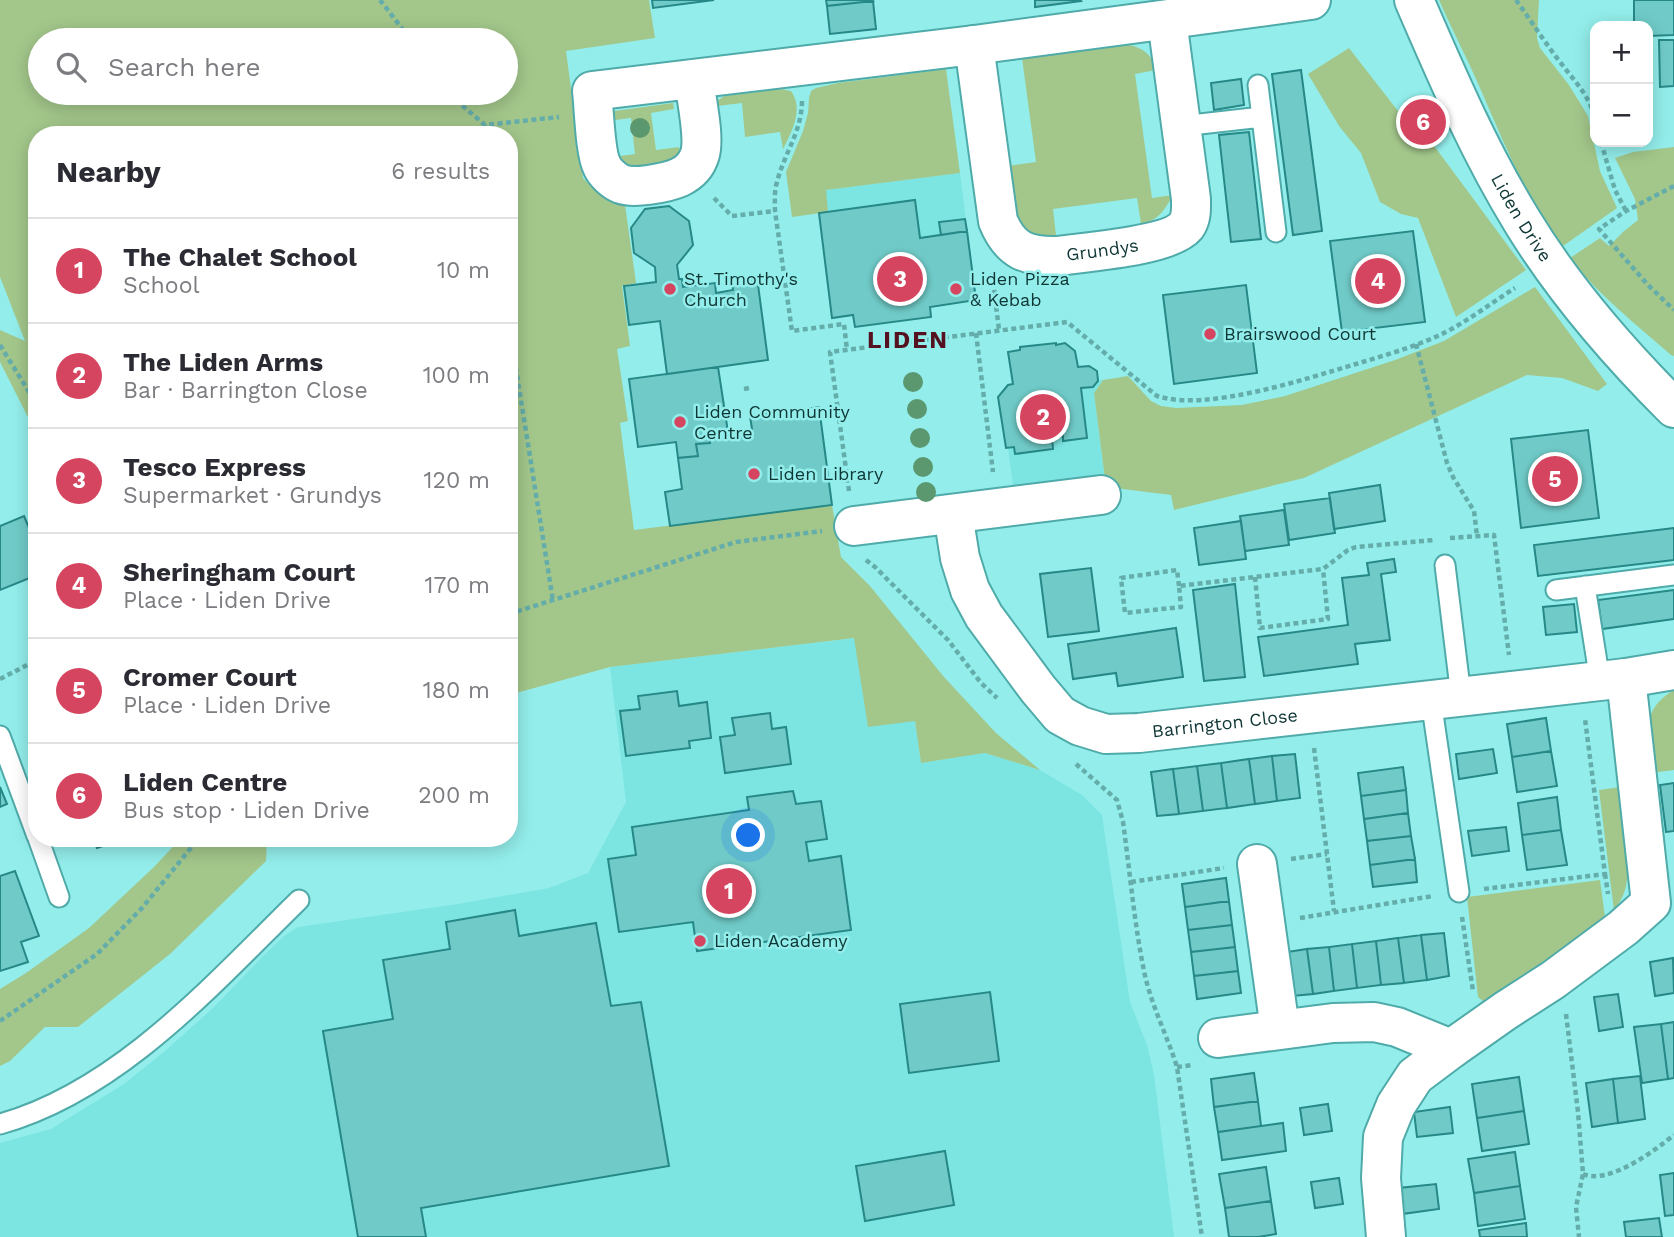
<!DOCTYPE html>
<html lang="en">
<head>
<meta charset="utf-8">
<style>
  :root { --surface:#fff; --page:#f2f2f3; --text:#2b2b33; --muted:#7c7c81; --line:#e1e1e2; --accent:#d54560 }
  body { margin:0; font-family:"Work Sans",sans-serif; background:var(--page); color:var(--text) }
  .controls { position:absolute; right:21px; top:21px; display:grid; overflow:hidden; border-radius:14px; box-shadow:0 4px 18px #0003 }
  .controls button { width:63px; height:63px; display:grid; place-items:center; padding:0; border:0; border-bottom:2px solid var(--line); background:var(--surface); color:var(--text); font:35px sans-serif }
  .you { position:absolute; left:749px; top:836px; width:24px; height:24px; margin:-18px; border:5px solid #fff; border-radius:50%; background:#1a73e8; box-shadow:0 0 0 10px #1a73e833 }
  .badge { display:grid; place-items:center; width:46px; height:46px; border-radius:50%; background:var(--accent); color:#fff; font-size:23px; font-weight:700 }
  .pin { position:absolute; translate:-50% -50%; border:4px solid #fff; box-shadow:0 2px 7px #0006 }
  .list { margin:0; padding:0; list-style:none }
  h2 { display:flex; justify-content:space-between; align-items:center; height:91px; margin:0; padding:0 28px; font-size:30px }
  h2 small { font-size:23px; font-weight:400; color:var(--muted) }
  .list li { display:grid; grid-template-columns:46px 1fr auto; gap:21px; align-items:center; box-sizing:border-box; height:105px; padding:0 28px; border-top:2px solid var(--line) }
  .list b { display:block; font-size:26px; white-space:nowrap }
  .list p { margin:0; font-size:23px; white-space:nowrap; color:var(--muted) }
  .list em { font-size:23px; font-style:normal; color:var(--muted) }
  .icon { flex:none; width:38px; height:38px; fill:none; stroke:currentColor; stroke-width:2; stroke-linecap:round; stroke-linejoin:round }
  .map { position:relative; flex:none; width:1674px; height:1237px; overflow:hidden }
  .search { position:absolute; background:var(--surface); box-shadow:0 4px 18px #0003; left:28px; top:28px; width:490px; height:77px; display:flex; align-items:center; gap:18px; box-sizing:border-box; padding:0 24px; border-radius:38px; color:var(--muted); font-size:26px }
  .panel { position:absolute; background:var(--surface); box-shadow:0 4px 18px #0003; left:28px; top:126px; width:490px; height:721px; border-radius:28px }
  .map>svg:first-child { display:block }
  .built { fill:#7ce4e1 }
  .green { fill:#a3c78b; fill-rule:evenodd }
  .building { fill:#70cbc8; stroke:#268887; stroke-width:2 }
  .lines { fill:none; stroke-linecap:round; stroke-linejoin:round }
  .service-casing { stroke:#4faba9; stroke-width:23 }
  .minor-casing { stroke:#4faba9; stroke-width:42 }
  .path { stroke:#64adaa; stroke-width:4.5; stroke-dasharray:5 3.5; stroke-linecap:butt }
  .service { stroke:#fff; stroke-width:19 }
  .minor { stroke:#fff; stroke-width:38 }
  .tree { fill:#5b976f }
  .poi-dot { fill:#d54560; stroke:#93eeeb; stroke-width:2.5 }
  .labels { text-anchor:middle; stroke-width:5; stroke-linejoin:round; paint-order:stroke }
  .street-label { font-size:18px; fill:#0e3635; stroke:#93eeeb }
  .poi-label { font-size:18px; fill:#0e3635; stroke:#93eeeb; text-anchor:start }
  .district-label { font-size:24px; font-weight:bold; letter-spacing:2px; fill:#561120; stroke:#93eeeb }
</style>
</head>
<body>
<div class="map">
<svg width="1674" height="1237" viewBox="0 0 1674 1237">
  <rect width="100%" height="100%" fill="#93eeeb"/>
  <path class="built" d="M960 173 976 300 930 307 931 317 855 327 853 315 832 318 819 213 828 211 825 190Z
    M1056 343 1057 345 1065 343 1075 351 1078 367 1089 366 1097 371 1098 380H1103L1094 393 1105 481 1014 494 1008 448H1006L998 397 1008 385 1013 384 1008 352 1020 350V347Z
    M855 638 915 721 921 763 985 753 1040 770 1082 795 1102 815 1130 1002 1147 1045 1154 1074 1174 1237H0V1143L51 1129 124 1084 165 1051 214 1007 263 956 284 936 298 927 458 904 549 888 588 873 626 802 610 667Z"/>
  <path class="green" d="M0 0H649L655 38 566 51 583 178C597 193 605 200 625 205L636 283 622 286 630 346 617 349 628 421 620 423 634 530 832 505 841 557 870 586 944 677 996 733 1040 770 985 753 921 763 915 721 868 727 854 638 610 667 509 695V135H37V435L0 362V330L25 341 0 277ZM40 40H506V93H40Z
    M1439 0H1539L1537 38 1540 48 1569 85 1588 116 1600 171 1617 208 1563 246C1526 199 1504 143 1480 88 1467 58 1452 30 1439 0Z
    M1129 45C1144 48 1153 56 1156 70L1135 74 1152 198 1173 195C1163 212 1160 219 1141 224L1137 198 1053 209 1056 235 1036 237 1015 223 1007 166 1036 162 1022 58Z
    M1349 48 1405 120 1435 147 1526 270 1456 317 1418 218 1401 214 1380 202 1361 153 1339 126 1308 74Z
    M946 69 960 173 826 190 828 212 792 217 786 172 803 131 808 113 809 98 811 91 816 88 838 83Z
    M781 89 791 91C804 108 792 132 783 149L780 132 745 137 742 103 717 106 716 102 724 96Z
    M673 103 674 109 651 113 656 150 679 147 680 154 674 163 632 172 612 157 635 154 631 118 608 121 607 112Z
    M1674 147V356L1671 355C1636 324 1598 295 1570 258L1600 238 1609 246 1624 231 1638 220 1635 199 1615 158 1633 152Z
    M1535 287 1607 384 1598 391 1562 378 1527 375 1304 478 1174 510 1171 495 1106 487 1094 393 1103 380 1128 376 1151 401 1161 406 1176 408 1242 405 1285 396 1395 360 1444 341Z
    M1674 690V770L1651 773C1649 738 1638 711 1674 690Z
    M1620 787C1623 818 1632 856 1626 886 1624 896 1619 903 1614 911L1599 790Z
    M181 838H267L266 861 170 954 78 1027H45L10 1061 0 1066V989L26 973 89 928 155 866Z
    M1600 880 1605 917 1596 926 1484 1002 1478 997 1467 897Z"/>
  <path class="building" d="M652 0H714L653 8Z
    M826 0H872L873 1 827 6Z
    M1035 0H1080L1081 1 1035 7Z
    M1634 0H1674V35L1648 36V26H1634Z
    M873 1 876 29 830 34 827 6Z
    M1659 40H1674V86L1660 87Z
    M1301 70 1322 231 1293 235 1272 74Z
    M1241 79 1244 105 1214 110 1211 83Z
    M1249 132 1261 239 1231 242 1219 135Z
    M915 200 920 238 967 231 976 300 930 307 931 317 855 327 853 315 832 318 819 213Z
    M669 206 689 221 693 245 677 265 679 279H682L683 287 715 283 716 293 733 290 732 280 757 277 768 360 667 374 660 321 629 325 624 286 656 282 655 267 634 253 631 228 645 209Z
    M965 219 967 231 941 235 939 222Z
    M1413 231 1425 322 1342 332 1330 241Z
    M1246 285 1257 373 1174 384 1163 295Z
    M1056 343V345L1065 343 1075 351 1078 367 1089 366 1097 371 1098 381 1093 387 1081 388 1087 438 1063 441V436L1052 438 1053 449 1015 454 1014 447 1006 448 998 397 1008 385 1013 384 1008 352 1020 350V347Z
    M718 367 728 432 709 435 710 443 696 444 698 456 678 458 676 442 638 447 629 379Z
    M819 407 832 505 670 526 665 492 682 489 678 458 698 456 696 444 710 443 709 435 752 429 750 416Z
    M1588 430 1599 518 1521 528 1511 439Z
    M1380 485 1385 521 1334 529 1329 493Z
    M1330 498 1335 533 1289 540 1284 504Z
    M1284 510 1289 545 1245 551 1240 516Z
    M24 516 37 547V575L0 590V526Z
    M1241 521 1246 559 1199 565 1194 528Z
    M1674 528V560L1538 576 1534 545Z
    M1394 559 1396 572 1381 574 1390 640 1355 644 1358 664 1264 676 1258 637 1348 625 1342 578 1369 575 1367 563Z
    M1091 568 1099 631 1048 637 1040 574Z
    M1235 584 1245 677 1204 681 1193 590Z
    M1674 590V619L1602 629 1598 600Z
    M1574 604 1577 632 1546 635 1543 607Z
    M1176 628 1183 677 1118 686 1116 673 1073 679 1068 644Z
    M37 691V710L31 693Z
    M677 691 679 706 707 702 711 738 689 741 690 748 626 756 620 711 640 709 638 696Z
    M770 713 772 729 786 727 791 764 725 773 720 737 735 735 732 718Z
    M1546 718 1551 751 1512 757 1507 724Z
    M1493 749 1497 773 1459 779 1456 754Z
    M1551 751 1557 786 1517 792 1512 757Z
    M1295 754 1300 798 1277 801 1272 756Z
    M1272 756 1277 801 1255 804 1249 759Z
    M1249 759 1255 804 1227 808 1221 763Z
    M1221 763 1227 808 1203 811 1197 766Z
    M1197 766 1203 811 1179 814 1173 769Z
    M1403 767 1406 790 1361 796 1358 773Z
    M1173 769 1179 814 1157 816 1151 772Z
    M1674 783V831L1666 832 1660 785Z
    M0 787 7 804 0 807Z
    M1406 790 1408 813 1364 819 1361 796Z
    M793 791 796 804 821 801 827 839 806 842 809 861 841 856 851 930 697 951 693 922 619 932 608 859 636 855 632 827 749 810 747 797Z
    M1557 797 1561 830 1522 835 1518 803Z
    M1408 813 1411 836 1367 841 1364 819Z
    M1506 827 1509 851 1472 856 1468 831Z
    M1561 830 1567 865 1527 870 1522 835Z
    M1411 836 1415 859 1370 865 1367 841Z
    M93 838H127L97 848Z
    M1415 859 1417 882 1373 887 1370 865Z
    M15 871 39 936 21 942 28 962 0 971V876Z
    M1226 878 1229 901 1185 907 1182 884Z
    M1229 901 1232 925 1188 930 1185 907Z
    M515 910 519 936 596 923 611 1006 641 1002 669 1166 421 1208 426 1237H358L323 1031 393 1019 383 960 450 949 446 922Z
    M1232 925 1235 947 1191 952 1188 930Z
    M1444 933 1449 976 1427 980 1421 935Z
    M1421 935 1427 980 1404 983 1398 938Z
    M1398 938 1404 983 1381 985 1376 941Z
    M1376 941 1381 985 1357 988 1352 944Z
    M1352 944 1357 988 1334 991 1329 947Z
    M1235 947 1238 971 1194 976 1191 952Z
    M1329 947 1334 991 1313 994 1307 949Z
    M1307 949 1313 994 1292 996 1287 952Z
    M1673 958 1674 993 1655 996 1650 962Z
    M1238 971 1241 993 1197 999 1194 976Z
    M990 992 999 1061 909 1073 900 1004Z
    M1618 994 1623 1027 1599 1031 1594 997Z
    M1674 1022V1078L1668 1079 1661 1024Z
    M1661 1024 1668 1079 1642 1083 1634 1027Z
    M1254 1073 1258 1101 1214 1107 1211 1079Z
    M1640 1076 1645 1119 1618 1123 1613 1079Z
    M1519 1077 1524 1111 1477 1118 1472 1084Z
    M1613 1079 1618 1123 1592 1127 1586 1083Z
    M1258 1101 1261 1126 1218 1132 1214 1107Z
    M1328 1104 1332 1131 1304 1135 1300 1108Z
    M1450 1107 1453 1133 1417 1137 1414 1112Z
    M1524 1111 1529 1144 1482 1151 1477 1118Z
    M1283 1123 1286 1151 1222 1160 1218 1132Z
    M945 1151 954 1205 865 1221 856 1166Z
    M1515 1152 1520 1186 1474 1193 1468 1159Z
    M1266 1167 1271 1201 1225 1208 1219 1174Z
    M1674 1173V1215L1665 1216 1660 1175Z
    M1339 1178 1343 1204 1315 1208 1311 1182Z
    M1436 1184 1439 1209 1402 1214 1399 1188Z
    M1520 1186 1525 1219 1478 1226 1474 1193Z
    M1271 1201 1276 1234 1258 1237H1229L1225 1208Z
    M1659 1218 1662 1237H1626L1624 1222Z
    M1526 1223 1527 1237H1480L1479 1230Z"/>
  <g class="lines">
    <g class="service-casing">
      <path id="service" d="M1258 85 1276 232
        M1182 126 1262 117
        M1445 565 1461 696
        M1585 586 1600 681
        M1556 590 1674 575
        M1431 700 1459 892
        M0 736 37 836
        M38 838 59 897
        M0 1124C119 1091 213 984 299 900"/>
    </g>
    <g class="minor-casing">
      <g id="minor">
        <path id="s1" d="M1414 0C1447 76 1479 151 1522 221 1564 290 1618 352 1674 408"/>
        <path id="s2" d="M974 45 998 221C1010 250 1026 257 1058 256 1085 252 1170 246 1186 226 1192 218 1191 207 1191 199L1167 20"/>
        <path d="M694 79C696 98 705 137 700 154 693 178 669 182 648 185 640 186 629 187 621 184 614 181 605 173 602 166 595 153 594 108 592 91L974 45 1311 0"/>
        <path id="s3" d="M953 514 960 558 970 590 984 616 1038 689 1060 715 1080 726 1106 734 1139 733 1626 678 1674 670"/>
        <path d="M854 526 1101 495"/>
        <path d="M1257 864 1280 1029"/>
        <path d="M1218 1038 1333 1023 1374 1022 1397 1027 1451 1049"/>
        <path d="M1386 1237 1381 1178 1383 1137 1396 1105 1415 1076 1451 1049 1505 1011 1553 980 1623 928 1651 903 1626 678"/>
      </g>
    </g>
    <path class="path" d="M380 0 411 40
      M1516 0C1532 22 1547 46 1564 67 1577 84 1590 97 1595 119
      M451 93 458 102 485 125 559 117
      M802 101C802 131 784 154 777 182 774 192 775 201 775 211L792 331 844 324 847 350
      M485 125 486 135
      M1601 142 1615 190 1626 211
      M1674 186 1626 211 1599 229 1648 285 1674 310
      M714 198 732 216 775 211
      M992 273 999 330
      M509 325 553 601
      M976 333 993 472
      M1416 344 1447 463 1453 477 1474 511 1477 536
      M0 345 37 405
      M744 389 749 388
      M849 491 830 352 1067 322 1157 396C1207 412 1305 379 1356 364 1385 355 1415 347 1442 334 1468 321 1491 303 1515 288
      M1450 538 1494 535 1509 655
      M866 560 875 567 948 640 981 683 997 698
      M1255 577 1260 628 1328 619 1323 569
      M1179 586 1177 570 1121 578 1125 613 1181 607 1179 586 1323 569 1348 550 1356 547 1434 540
      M509 614 736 542 822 531
      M0 679 37 660
      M1314 748 1334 911
      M1076 764 1117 800 1123 822C1130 872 1134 922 1144 971 1151 1005 1167 1035 1177 1067L1202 1237
      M1291 859 1327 854
      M1605 874 1608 894
      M1131 882 1224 868
      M1484 889 1605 874 1585 719
      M1462 917 1473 991
      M1300 918 1433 896
      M1566 1014 1578 1112 1583 1174 1576 1207 1579 1237
      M0 1021 97 954 142 908 199 838
      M1177 1067 1193 1065
      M1583 1174C1609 1185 1654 1151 1674 1135"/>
    <use href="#service" class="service"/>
    <use href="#minor" class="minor"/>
  </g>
  <g class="tree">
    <circle cx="640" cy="128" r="10"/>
    <circle cx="913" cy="382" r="10"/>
    <circle cx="917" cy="409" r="10"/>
    <circle cx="920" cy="438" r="10"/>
    <circle cx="923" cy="467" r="10"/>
    <circle cx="926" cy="492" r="10"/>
  </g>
  <g class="poi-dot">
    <circle cx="670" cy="289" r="7"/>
    <circle cx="956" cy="289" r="7"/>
    <circle cx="1210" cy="334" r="7"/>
    <circle cx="680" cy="422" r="7"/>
    <circle cx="754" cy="474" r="7"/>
    <circle cx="700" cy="941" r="7"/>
  </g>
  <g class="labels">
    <g class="street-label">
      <text dy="6" stroke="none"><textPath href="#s1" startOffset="243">Liden Drive</textPath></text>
      <text dy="6" stroke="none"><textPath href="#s2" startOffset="298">Grundys</textPath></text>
      <text dy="6" stroke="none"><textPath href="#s3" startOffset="402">Barrington Close</textPath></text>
    </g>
    <g class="poi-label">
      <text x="684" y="285">St. Timothy's<tspan x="684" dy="21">Church</tspan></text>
      <text x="970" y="285">Liden Pizza<tspan x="970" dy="21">&amp; Kebab</tspan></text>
      <text x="1224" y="340">Brairswood Court</text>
      <text x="694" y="418">Liden Community<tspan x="694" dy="21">Centre</tspan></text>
      <text x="768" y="480">Liden Library</text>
      <text x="714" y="947">Liden Academy</text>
    </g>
    <g class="district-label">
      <text x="908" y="348">LIDEN</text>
    </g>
  </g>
</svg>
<div class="controls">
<button>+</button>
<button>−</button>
</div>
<div class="you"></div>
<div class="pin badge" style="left:729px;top:891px">1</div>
<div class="pin badge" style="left:1043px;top:417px">2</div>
<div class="pin badge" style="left:900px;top:279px">3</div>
<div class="pin badge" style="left:1378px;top:281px">4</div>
<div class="pin badge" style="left:1555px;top:479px">5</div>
<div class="pin badge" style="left:1423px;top:122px">6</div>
<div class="search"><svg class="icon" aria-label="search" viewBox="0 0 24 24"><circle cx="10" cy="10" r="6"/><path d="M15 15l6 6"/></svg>Search here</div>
<section class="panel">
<h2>Nearby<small>6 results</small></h2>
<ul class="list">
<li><span class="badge">1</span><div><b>The Chalet School</b><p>School</p></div><em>10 m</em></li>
<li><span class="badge">2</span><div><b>The Liden Arms</b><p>Bar · Barrington Close</p></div><em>100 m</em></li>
<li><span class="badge">3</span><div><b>Tesco Express</b><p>Supermarket · Grundys</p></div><em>120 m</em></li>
<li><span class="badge">4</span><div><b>Sheringham Court</b><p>Place · Liden Drive</p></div><em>170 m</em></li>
<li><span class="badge">5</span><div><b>Cromer Court</b><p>Place · Liden Drive</p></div><em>180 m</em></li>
<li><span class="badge">6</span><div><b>Liden Centre</b><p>Bus stop · Liden Drive</p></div><em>200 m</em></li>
</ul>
</section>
</div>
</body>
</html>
